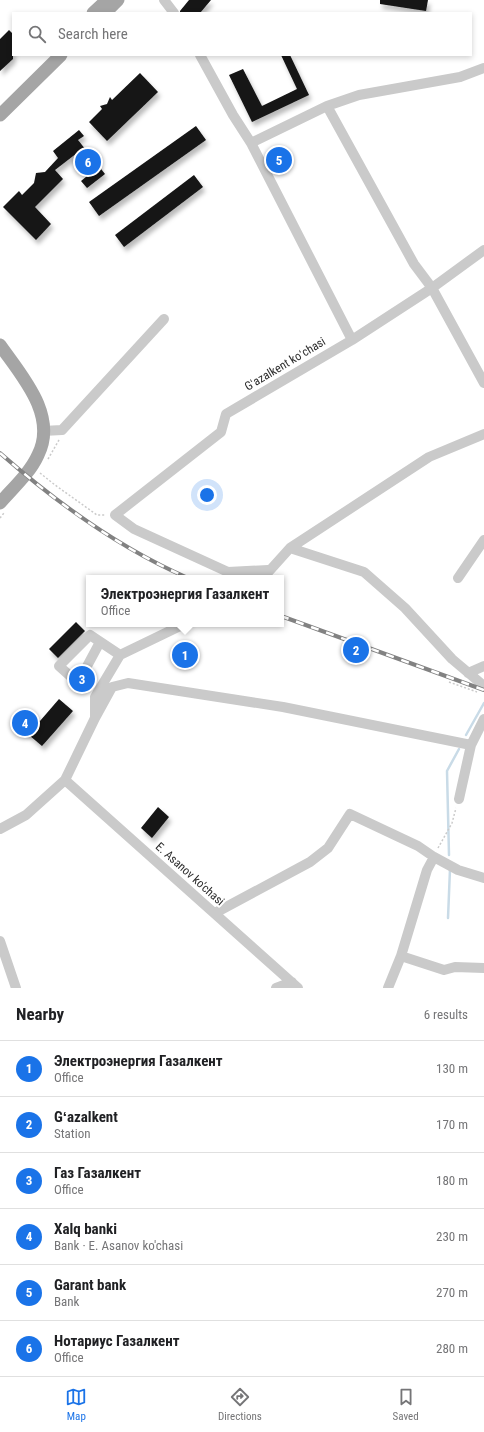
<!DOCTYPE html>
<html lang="en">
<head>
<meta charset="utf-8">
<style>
  :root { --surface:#fff; --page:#f2f2f2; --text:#202124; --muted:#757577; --line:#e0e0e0; --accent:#1a73e8 }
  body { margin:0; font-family:"Roboto Condensed",sans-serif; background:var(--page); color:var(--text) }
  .you { position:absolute; left:207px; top:495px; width:14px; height:14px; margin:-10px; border:3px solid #fff; border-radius:50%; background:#1a73e8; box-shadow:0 0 0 6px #1a73e833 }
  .badge { display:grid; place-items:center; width:26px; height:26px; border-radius:50%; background:var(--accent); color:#fff; font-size:13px; font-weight:700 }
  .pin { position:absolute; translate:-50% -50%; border:2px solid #fff; box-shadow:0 1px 4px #0006 }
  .popup { position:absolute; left:86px; top:575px; width:198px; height:52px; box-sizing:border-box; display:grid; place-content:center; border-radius:0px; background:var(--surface); filter:drop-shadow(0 1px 3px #0005); font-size:13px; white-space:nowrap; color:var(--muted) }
  .popup b { font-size:15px; color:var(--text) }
  .popup::after { content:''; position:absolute; left:50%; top:100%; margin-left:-8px; border:8px solid transparent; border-top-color:var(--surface) }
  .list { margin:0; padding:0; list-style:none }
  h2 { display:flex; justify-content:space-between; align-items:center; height:52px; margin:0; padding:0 16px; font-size:17px }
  h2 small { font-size:13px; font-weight:400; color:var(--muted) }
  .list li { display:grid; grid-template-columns:26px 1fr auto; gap:12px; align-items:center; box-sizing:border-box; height:56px; padding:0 16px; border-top:1px solid var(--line) }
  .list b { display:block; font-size:15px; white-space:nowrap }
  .list p { margin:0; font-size:13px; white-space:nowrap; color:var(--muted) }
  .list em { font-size:13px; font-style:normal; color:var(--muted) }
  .icon { flex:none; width:22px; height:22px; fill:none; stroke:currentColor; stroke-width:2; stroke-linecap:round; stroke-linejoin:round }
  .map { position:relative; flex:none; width:484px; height:988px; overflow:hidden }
  .search { position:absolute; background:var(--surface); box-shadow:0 2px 6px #0003; left:12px; right:12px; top:12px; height:44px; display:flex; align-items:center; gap:10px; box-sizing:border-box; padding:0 14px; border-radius:0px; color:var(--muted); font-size:15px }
  .sheet { height:388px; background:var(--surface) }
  nav { display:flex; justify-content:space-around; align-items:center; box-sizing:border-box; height:56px; border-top:1px solid var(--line); background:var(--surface); font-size:11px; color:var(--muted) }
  nav a { display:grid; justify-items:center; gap:2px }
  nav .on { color:var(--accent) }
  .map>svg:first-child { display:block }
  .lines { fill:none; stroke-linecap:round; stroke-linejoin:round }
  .stream { stroke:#c9dbe7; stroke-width:2.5 }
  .building { fill:#141414; filter:url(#shadow) }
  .path { stroke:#cacaca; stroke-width:1.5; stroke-dasharray:2 2; stroke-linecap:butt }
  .minor { stroke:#cacaca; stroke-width:10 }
  .major { stroke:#a5a5a5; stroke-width:13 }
  .rail-casing { stroke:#828282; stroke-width:4 }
  .rail { stroke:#fff; stroke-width:2.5; stroke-dasharray:8; stroke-linecap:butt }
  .labels { text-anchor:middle; stroke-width:4; stroke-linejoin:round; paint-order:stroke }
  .street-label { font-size:12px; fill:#2d2d2d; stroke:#fff }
</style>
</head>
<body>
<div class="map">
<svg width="484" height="988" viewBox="0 0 484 988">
  <defs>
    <filter id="shadow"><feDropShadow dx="2.5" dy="4.5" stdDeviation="2" flood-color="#0004"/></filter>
  </defs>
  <rect width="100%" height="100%" fill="#fff"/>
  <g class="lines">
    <path class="stream" d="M466 735 484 703
      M449 855 447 771 459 749
      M448 918 450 869"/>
  </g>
  <path class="building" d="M189 0H211L200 13H180V11Z
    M380 0H428L426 11 380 4Z
    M9 30 13 34V59L0 71V39Z
    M281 55H290L309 95 252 122 229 75 243 69 262 106 297 89Z
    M140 73 158 92 107 141 89 122 102 109 100 106 107 104 110 97 112 100Z
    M196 126 206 140 99 216 89 202Z
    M79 130 84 136 78 140 105 174 87 188 81 181 92 172 77 153 55 170 63 179 35 207 51 224 36 240 3 207 19 191 22 195 34 183 36 173 45 172 58 158 53 151Z
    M194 175 203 187 124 247 115 235Z
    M76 622 85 631 58 658 49 649Z
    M59 699 73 711 42 746 16 724 28 711 40 721Z
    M158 807 169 817 152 838 141 828Z"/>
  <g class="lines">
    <path class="path" d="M48 459 59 440
      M40 473 55 485 97 515H105
      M0 518 4 513
      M449 682 477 692
      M438 848 452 823 456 808"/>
    <path class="minor" d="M164 0 174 13
      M200 55 233 115 251 143 352 340
      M327 106 414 264 432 288 484 383
      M251 143 327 106 359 95 460 77 484 68
      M43 431 62 430 164 319
      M290 548 364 572 405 608 452 659 484 686
      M228 572 268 570
      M235 578 228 572 134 529 115 515 221 432 226 414 352 340 432 288 484 250
      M263 578 290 548 429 457 484 434
      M458 578 484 540
      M100 642 78 683 59 666 90 635 120 655
      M468 673 484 666
      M95 718 112 687 128 683 283 707 471 745
      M65 780 298 988
      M459 799 471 745 484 719
      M0 829 26 815 65 780 95 718V697L120 655 178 627 189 624
      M215 913 310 862 328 848 350 814 418 846 434 857 458 870 484 878
      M0 941 16 988
      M401 956 444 970 455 967 484 968
      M276 988 292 982
      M388 988 401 956 427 870 434 857"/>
    <path class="major" d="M93 13 107 0
      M105 13 118 0
      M0 115 61 55
      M0 345C21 375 58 415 38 455 30 473 13 488 0 503"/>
    <g class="rail-casing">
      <path id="rail" d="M0 453C57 503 119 548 188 578
        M281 616 484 690"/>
    </g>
    <use href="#rail" class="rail"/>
  </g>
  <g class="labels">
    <g class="street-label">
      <text transform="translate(285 364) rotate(-31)" y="4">Gʻazalkent koʻchasi</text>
      <text transform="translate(190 874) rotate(42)" y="4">E. Asanov ko'chasi</text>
    </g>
  </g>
</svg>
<div class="you"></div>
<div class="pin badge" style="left:185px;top:655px">1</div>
<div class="popup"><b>Электроэнергия Газалкент</b>Office</div>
<div class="pin badge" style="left:356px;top:650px">2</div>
<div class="pin badge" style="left:82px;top:679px">3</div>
<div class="pin badge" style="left:25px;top:723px">4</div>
<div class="pin badge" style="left:279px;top:160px">5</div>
<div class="pin badge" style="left:88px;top:162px">6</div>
<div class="search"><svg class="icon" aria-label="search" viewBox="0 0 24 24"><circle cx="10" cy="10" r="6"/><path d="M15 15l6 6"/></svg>Search here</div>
</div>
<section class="sheet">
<h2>Nearby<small>6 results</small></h2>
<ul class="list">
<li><span class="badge">1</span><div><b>Электроэнергия Газалкент</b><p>Office</p></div><em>130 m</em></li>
<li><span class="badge">2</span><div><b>Gʻazalkent</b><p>Station</p></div><em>170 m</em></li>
<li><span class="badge">3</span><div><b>Газ Газалкент</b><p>Office</p></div><em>180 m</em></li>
<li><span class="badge">4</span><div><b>Xalq banki</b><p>Bank · E. Asanov ko'chasi</p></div><em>230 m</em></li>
<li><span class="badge">5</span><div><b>Garant bank</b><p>Bank</p></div><em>270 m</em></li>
<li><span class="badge">6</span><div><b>Нотариус Газалкент</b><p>Office</p></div><em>280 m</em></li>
</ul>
</section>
<nav>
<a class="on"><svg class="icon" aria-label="map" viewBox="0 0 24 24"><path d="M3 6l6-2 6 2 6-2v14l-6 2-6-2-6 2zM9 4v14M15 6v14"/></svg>Map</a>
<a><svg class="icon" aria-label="directions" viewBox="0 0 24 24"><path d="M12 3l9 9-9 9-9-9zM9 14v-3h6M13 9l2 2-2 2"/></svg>Directions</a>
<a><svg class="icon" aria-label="saved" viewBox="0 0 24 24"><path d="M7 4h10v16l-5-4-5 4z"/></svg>Saved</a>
</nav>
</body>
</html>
